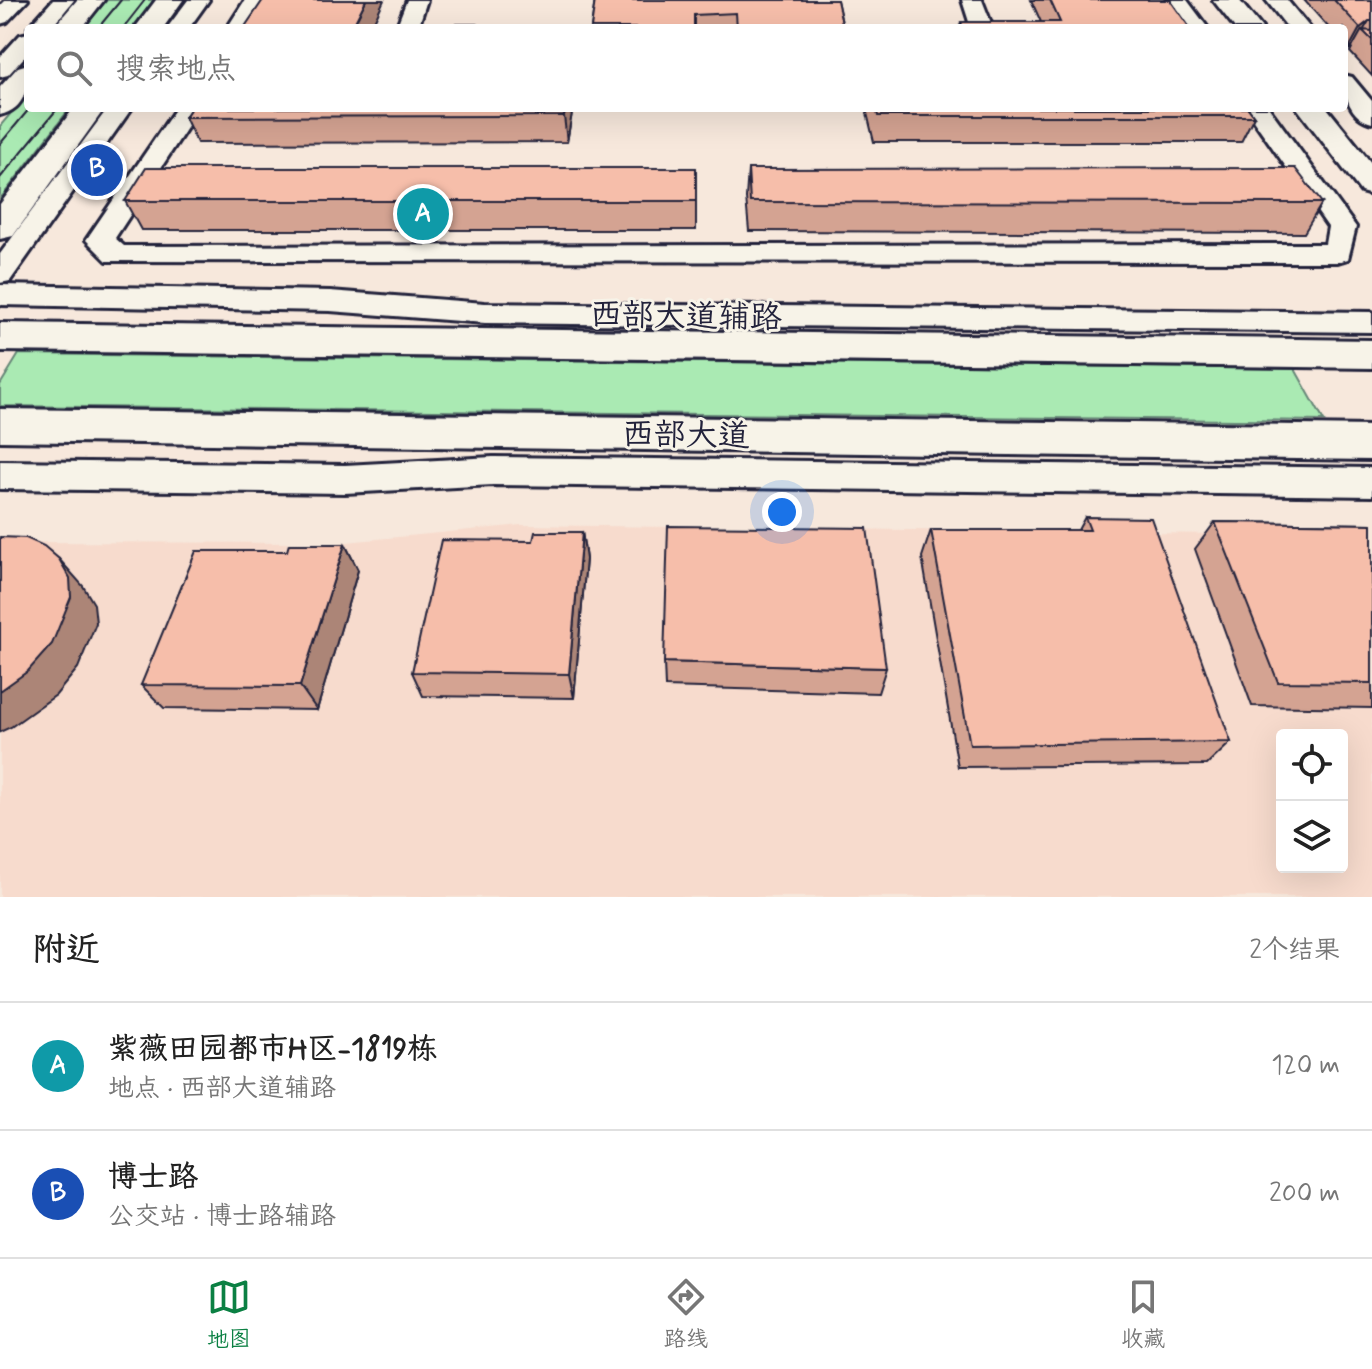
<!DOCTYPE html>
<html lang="zh">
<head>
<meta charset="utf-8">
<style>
  :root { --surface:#fff; --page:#f2f2f2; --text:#222; --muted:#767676; --line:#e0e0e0; --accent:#0b8043 }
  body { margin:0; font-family:Mynerve,"LXGW WenKai TC",sans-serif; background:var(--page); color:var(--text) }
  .controls { position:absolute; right:24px; bottom:24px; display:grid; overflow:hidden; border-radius:8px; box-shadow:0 8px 32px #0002 }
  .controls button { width:72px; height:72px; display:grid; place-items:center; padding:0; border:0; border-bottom:2px solid var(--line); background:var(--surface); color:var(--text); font:40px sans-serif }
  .you { position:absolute; left:782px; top:512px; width:28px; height:28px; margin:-20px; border:6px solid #fff; border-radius:50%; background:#1a73e8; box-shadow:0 0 0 12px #1a73e833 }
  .badge { display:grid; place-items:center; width:52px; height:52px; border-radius:50%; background:var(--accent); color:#fff; font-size:26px; font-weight:700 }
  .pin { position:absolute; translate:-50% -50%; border:4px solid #fff; box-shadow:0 2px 8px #0006 }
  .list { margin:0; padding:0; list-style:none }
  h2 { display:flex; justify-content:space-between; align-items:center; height:104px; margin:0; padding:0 32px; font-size:34px }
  h2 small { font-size:26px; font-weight:400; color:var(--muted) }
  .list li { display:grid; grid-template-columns:52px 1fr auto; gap:24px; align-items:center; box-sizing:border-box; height:128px; padding:0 32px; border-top:2px solid var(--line) }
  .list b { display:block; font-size:30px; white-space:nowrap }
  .list p { margin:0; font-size:26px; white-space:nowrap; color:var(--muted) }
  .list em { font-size:26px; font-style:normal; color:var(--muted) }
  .icon { flex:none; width:44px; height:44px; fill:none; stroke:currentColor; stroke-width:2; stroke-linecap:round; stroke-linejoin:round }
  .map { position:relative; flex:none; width:1372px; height:897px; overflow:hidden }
  .search { position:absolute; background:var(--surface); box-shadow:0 8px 32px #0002; left:24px; right:24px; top:24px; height:88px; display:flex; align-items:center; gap:20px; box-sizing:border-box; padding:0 28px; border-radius:8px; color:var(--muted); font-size:30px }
  .sheet { height:360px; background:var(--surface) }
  nav { display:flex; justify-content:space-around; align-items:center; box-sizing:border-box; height:112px; border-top:2px solid var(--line); background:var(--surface); font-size:22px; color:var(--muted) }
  nav a { display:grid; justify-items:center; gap:4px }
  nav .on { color:var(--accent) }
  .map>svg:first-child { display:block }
  .built { fill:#f7dbcd; fill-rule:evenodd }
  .green { fill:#aaeab3; stroke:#668677; stroke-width:2 }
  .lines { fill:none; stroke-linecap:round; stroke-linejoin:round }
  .minor-casing { stroke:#22223b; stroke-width:6 }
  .tertiary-casing { stroke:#22223b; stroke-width:6 }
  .primary-casing { stroke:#22223b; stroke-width:6 }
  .minor { fill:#f7f3e8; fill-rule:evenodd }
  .tertiary { fill:#f7f3e8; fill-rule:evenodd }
  .primary { fill:#f7f3e8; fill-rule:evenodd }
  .tram { stroke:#22223b; stroke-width:2 }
  .wall { fill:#d4a392; stroke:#22223b; stroke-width:2 }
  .shaded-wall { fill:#ac8577; stroke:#22223b; stroke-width:2 }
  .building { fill:#f6beaa; stroke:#22223b; stroke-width:2 }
  .labels { text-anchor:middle; stroke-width:6; stroke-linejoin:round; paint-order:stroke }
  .street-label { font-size:32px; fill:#22223b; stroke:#f7f3e8 }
</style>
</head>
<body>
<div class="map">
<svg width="1372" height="897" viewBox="0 0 1372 897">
  <rect width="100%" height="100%" fill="#f7e8dc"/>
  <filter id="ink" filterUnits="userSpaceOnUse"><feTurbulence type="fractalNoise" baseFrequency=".0125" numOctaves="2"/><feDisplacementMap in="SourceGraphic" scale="16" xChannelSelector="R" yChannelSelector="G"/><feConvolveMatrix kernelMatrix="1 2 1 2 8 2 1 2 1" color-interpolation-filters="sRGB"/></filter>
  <g filter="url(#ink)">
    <path class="built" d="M521 525 1372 536V897H0V542L336 543ZM1282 735H1342V867H1282Z"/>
    <path class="green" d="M107 0H154L132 28H83Z
      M28 93V108H70L0 199V126Z
      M19 354 1295 369 1324 421 0 406V385Z"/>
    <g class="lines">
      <g class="minor-casing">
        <path id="minor" d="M6 0H28L7 22 0 24V6Z
          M53 0H74L51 28H28Z
          M188 0H209L189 28H167Z
          M245 0H265L249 28H227Z
          M407 0H427L418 28H396Z
          M962 0H982L993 28H971Z
          M1166 0H1187L1208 28H1186Z
          M1266 0H1287L1310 28H1288Z
          M28 33V53L8 75 0 77V57L20 35Z
          M1344 75 1352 77 1372 101V123C1350 118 1344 95 1344 75Z
          M108 108H132L10 281 0 283V254Z
          M176 108H200L115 238 124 246 1325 244 1328 227 1245 108H1269L1356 227 1348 259 1338 262 107 261 86 240Z
          M0 285 330 291 485 303 1372 312V332L485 323 330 311 0 305Z
          M493 457 1372 468V496L493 485 345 493 0 489V461L345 465Z"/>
      </g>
      <g class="tertiary-casing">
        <path id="tertiary" d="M1213 0H1239L1262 28H1235Z
          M1297 108H1327L1372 164V195L1361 192Z"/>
      </g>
      <g class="primary-casing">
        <path id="primary" d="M77 0H104L82 28H53Z
          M156 0H183L163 28H135Z
          M28 64C28 87 26 109 0 115V87L18 67Z
          M74 108H105L13 236 0 239V204Z
          M0 323 1372 340V368L0 351Z
          M0 409 1372 426V460L0 441Z"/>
      </g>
      <use href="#minor" class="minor"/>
      <use href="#tertiary" class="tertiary"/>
      <use href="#primary" class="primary"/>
      <path class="tram" d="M98 28 121 0
        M123 28 145 0
        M0 144 30 108
        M0 178 58 108"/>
    </g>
    <path class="wall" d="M595 0H837L843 28H591Z
      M1031 0H1170L1190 28H959L961 22H1041Z
      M1304 0H1372V76L1350 52 1353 46 1348 50 1344 45V28H1329Z
      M191 108H572V113L567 142 197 143 185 117Z
      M868 108H1248L1254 116 1241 142H874L867 113Z
      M696 168V230H141L125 201Z
      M748 169 1322 203 1304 233 749 231 746 198Z
      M1085 517 1231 742 1207 765 958 767 922 557 931 530H1078Z
      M1215 522 1372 524V708L1252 706 1195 549Z
      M582 532 586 559 574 698 423 696 412 672 533 541Z
      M345 544 358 570 317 710 164 708 141 685 287 551Z
      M664 662 886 668 878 693 665 687Z"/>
    <path class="shaded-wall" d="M366 0H384L371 28 354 24Z
      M1369 21 1363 31 1362 30 1353 46 1348 50 1360 28Z
      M566 108H572V113L567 142 564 116Z
      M582 532 586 559 574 698 569 674Z
      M345 544 358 570 317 710 300 686Z
      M59 559 83 586 94 604 96 623 78 668 56 695 11 727 0 732V691Z"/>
    <path class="building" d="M263 0H366L354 24H476L474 28H244Z
      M595 0H837L843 28H737L736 13 694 15V28H591Z
      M1050 0H1170L1190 28H963L961 22H1060Z
      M1334 0H1372V21H1369L1360 28Z
      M1362 30 1372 31V40Z
      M191 108H566L564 116 185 117Z
      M876 108H1248L1254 116H878Z
      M146 168H696V201H125Z
      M1295 168 1322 203 750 202 748 169Z
      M1085 517 1151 518 1231 742 970 745 931 530H1090Z
      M1215 522 1372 524V683L1278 682Z
      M668 526 867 528 886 668 664 662Z
      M535 532H582L569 674 412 672 441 540 533 541Z
      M0 537 26 538 44 546 59 559 70 578 71 597 52 644 28 671 0 691Z
      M289 544H345L300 686 141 685 196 551H287Z"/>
  </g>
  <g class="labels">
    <g class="street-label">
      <text transform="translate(686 315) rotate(1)" y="11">西部大道辅路</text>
      <text transform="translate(686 434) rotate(1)" y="11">西部大道</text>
    </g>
  </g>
</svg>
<div class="controls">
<button><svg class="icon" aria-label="locate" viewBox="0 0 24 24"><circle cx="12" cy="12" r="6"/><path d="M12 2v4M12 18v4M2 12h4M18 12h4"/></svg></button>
<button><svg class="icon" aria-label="layers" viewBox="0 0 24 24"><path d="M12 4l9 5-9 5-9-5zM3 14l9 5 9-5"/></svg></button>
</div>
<div class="you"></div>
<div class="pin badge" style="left:423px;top:214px;background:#0f9aa8">A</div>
<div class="pin badge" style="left:97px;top:170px;background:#1a4fb4">B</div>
<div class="search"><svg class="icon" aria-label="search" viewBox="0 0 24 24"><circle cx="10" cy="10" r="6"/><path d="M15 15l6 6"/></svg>搜索地点</div>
</div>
<section class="sheet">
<h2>附近<small>2个结果</small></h2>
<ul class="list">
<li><span class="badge" style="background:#0f9aa8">A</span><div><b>紫薇田园都市H区-1819栋</b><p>地点 · 西部大道辅路</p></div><em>120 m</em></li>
<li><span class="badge" style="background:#1a4fb4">B</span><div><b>博士路</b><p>公交站 · 博士路辅路</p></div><em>200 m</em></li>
</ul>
</section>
<nav>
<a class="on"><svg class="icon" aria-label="map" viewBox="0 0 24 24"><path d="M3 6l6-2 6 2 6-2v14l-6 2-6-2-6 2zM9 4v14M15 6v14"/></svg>地图</a>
<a><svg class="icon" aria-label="directions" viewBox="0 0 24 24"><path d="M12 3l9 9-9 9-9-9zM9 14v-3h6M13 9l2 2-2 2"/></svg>路线</a>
<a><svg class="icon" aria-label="saved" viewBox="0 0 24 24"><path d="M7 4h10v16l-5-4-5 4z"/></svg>收藏</a>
</nav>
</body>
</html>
